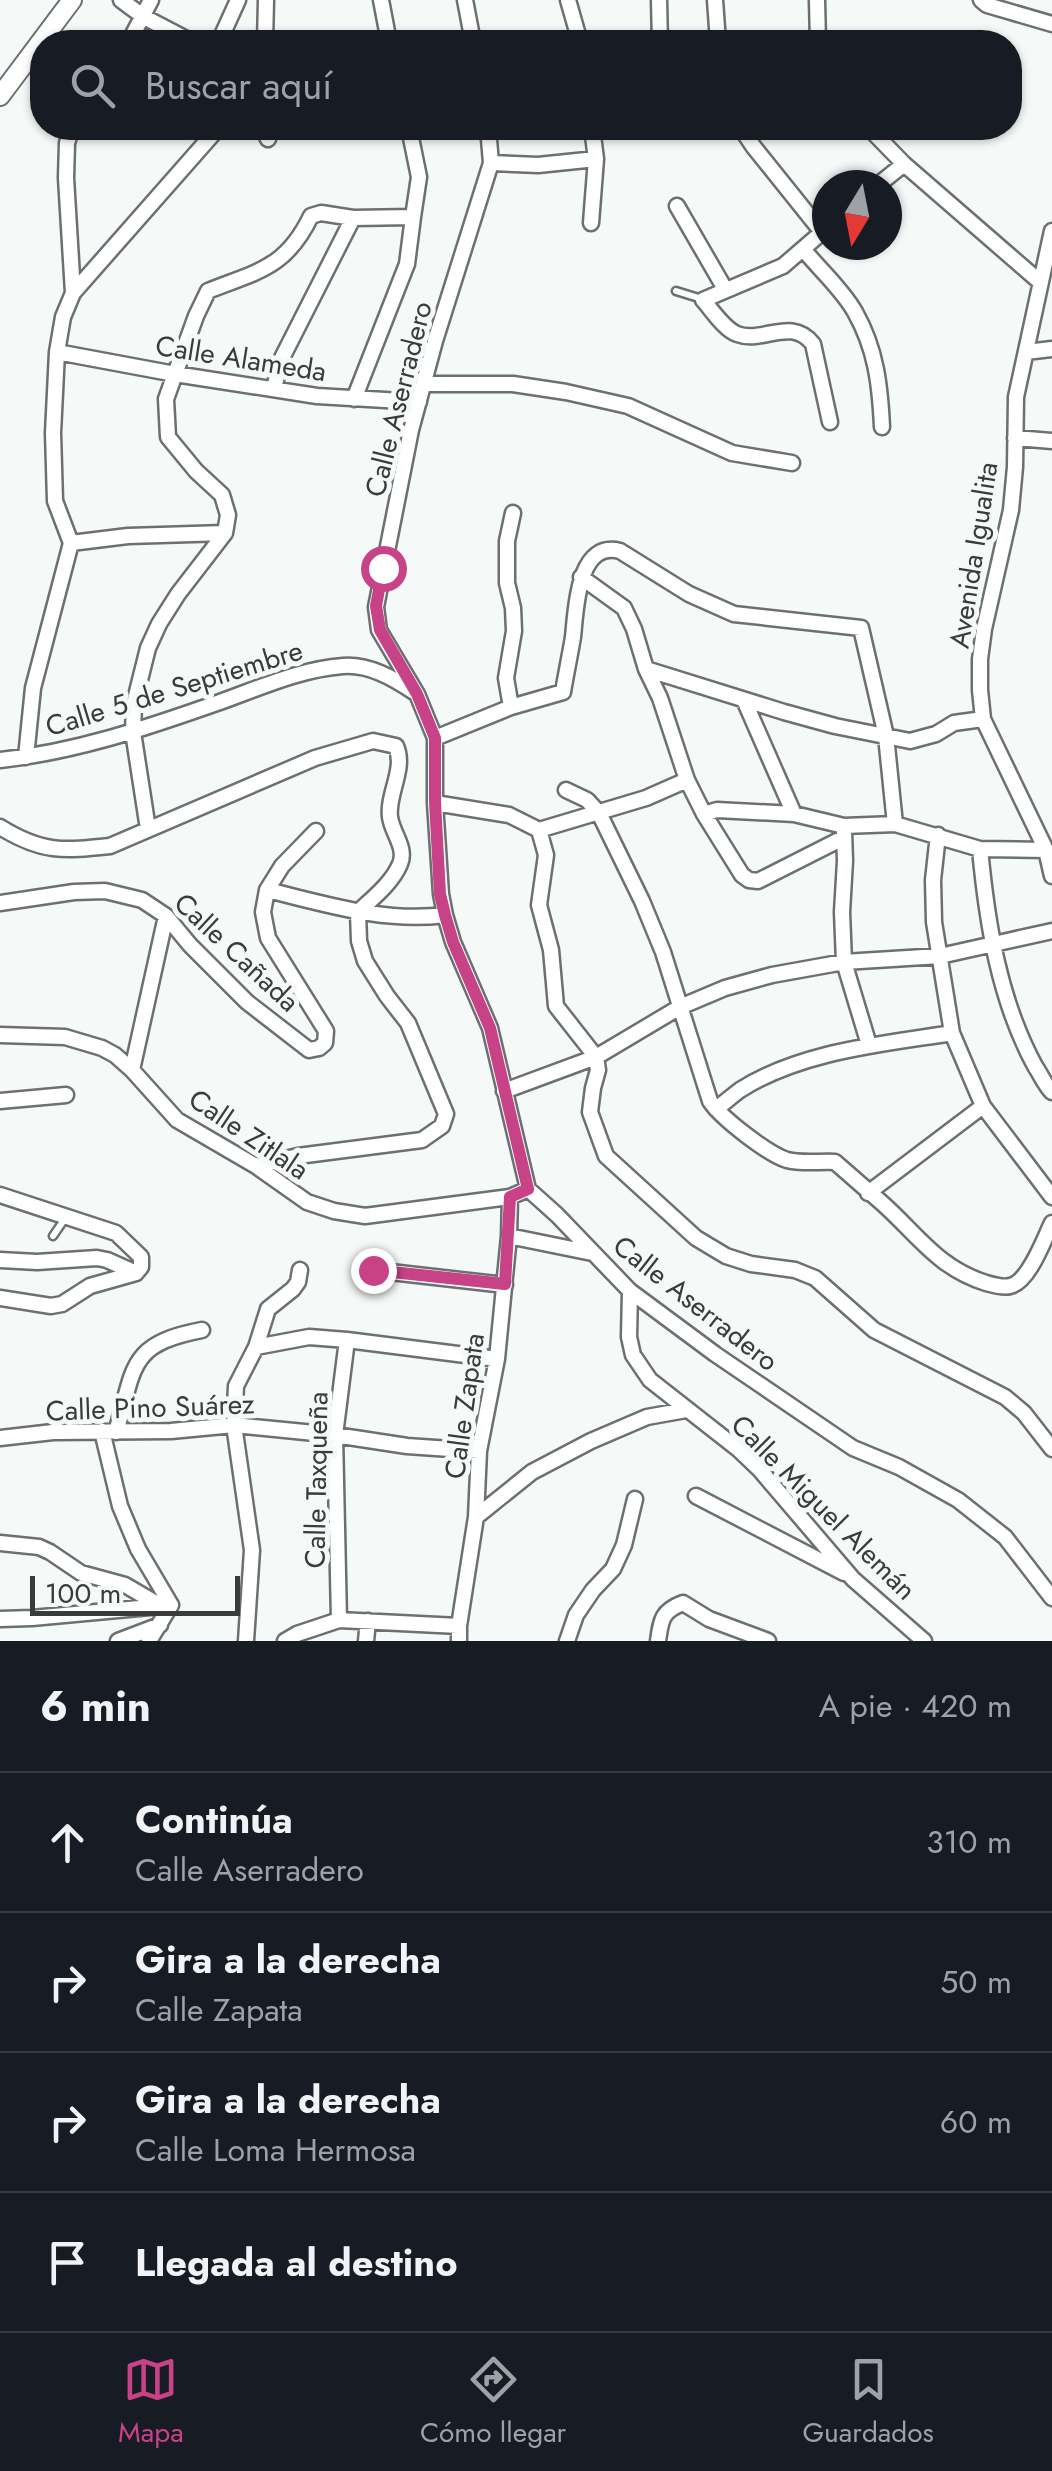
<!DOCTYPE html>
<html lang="es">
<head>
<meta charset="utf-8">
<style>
  :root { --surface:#171b24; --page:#242831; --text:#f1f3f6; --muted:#9ea1a6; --line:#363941; --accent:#c74286 }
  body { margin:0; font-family:Jost,sans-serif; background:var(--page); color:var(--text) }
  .compass { position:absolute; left:812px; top:170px; width:90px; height:90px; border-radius:50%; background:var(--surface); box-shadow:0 2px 8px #0004; rotate:190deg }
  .scale { position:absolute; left:30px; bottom:25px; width:210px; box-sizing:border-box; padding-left:10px; border:5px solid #3a3b3b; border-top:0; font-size:28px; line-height:35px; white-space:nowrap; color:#3a3b3b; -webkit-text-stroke:8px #f5f9f8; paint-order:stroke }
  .stop { position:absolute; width:30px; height:30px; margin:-22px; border:8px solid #c74286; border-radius:50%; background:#fff }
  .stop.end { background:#c74286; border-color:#fff; box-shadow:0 2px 10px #0008 }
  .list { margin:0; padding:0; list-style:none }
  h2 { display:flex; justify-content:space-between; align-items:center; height:130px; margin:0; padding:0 40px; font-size:42px }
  h2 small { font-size:32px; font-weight:400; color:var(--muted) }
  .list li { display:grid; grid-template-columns:65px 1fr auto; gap:30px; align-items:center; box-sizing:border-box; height:140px; padding:0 40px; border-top:2px solid var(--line) }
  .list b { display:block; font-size:38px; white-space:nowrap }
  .list p { margin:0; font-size:32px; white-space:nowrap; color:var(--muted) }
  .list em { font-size:32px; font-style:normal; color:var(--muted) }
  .icon { flex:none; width:55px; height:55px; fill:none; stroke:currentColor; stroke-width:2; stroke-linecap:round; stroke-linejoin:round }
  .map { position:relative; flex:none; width:1052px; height:1641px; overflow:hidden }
  .search { position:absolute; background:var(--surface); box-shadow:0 2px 8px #0004; left:30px; right:30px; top:30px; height:110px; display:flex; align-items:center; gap:25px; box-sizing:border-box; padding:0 35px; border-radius:40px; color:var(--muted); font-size:38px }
  .sheet { height:690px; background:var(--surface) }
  nav { display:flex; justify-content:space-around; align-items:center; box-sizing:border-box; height:140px; border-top:2px solid var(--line); background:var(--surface); font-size:28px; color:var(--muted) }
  nav a { display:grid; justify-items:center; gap:5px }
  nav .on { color:var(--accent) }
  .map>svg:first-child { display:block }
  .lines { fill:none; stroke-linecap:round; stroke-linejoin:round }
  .lane-casing { stroke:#6d7070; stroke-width:11 }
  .street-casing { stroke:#6d7070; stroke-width:19 }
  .secondary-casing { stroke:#6d7070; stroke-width:22 }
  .lane { stroke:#fff; stroke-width:6 }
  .street { stroke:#fff; stroke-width:14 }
  .secondary { stroke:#fff; stroke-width:18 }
  .route { stroke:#c74286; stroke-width:12 }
  .labels { text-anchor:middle; stroke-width:10; stroke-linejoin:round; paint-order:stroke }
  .street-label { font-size:28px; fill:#3a3b3b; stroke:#f5f9f8 }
</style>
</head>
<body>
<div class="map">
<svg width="1052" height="1641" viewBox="0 0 1052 1641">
  <rect width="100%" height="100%" fill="#f5f9f8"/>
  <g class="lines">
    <g class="lane-casing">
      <path id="lane" d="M676 291 702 299
        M53 1236 66 1217"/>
    </g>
    <g class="street-casing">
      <path id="street" d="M121 0 144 17 192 42
        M381 0 389 42
        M465 0 473 42
        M568 0 580 42
        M659 0 660 42
        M715 0 718 42
        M817 0 818 42
        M981 0 987 5 1052 24
        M129 42 151 0
        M219 42 238 0
        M265 42 266 0
        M263 128 268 139
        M488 128 491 163 435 341 411 430 376 607 379 630 417 694 435 738V803L441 894 445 915 453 942 490 1028 528 1189 557 1215 630 1291 715 1354 853 1448 899 1467 958 1500 1005 1537 1052 1598
        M741 128 753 146 822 232
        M869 128 904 164 1040 282
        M491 163 538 165 596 159
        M878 185 904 164
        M677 206 725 289
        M591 223 596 159 592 128
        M827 228 783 266 703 300C712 310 724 329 737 334 763 344 791 316 813 344L830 422
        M1052 231 1016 397 1015 467 1011 510 984 629 980 659V690L983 719 1046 850 1052 876
        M804 250C820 270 842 289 855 312 876 349 880 385 882 427
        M73 293 213 134 214 128
        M57 352 175 374 317 396 419 402
        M1026 352 1052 349
        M423 384H513L566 392 628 406 732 453 792 463
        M274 388 282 358 353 218
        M354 399 407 264 413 217
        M1015 438 1052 441
        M71 543 128 536 225 533
        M581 577 624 608 634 629 646 669 660 698 687 780 704 814 742 875 749 880 758 881 843 838
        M646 669 784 712 835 726 910 741 936 734 954 723 983 719
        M744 700 794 814
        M511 707 506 678 514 631 513 608 507 583V541L513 513
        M435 738 511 707 563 692C566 674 570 655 573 637 576 610 577 540 620 551L689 594 734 614 861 628 886 736 895 824
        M26 757 33 688 71 543 55 501 53 433 57 352 63 317 73 293 66 178 67 143 72 128
        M0 760C75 752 146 728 217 703 257 689 300 669 343 666 369 664 393 678 414 692
        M566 790 587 800 599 813 642 901 663 952 710 1101C721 1118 768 1154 787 1160 801 1164 821 1161 835 1162 851 1176 867 1190 882 1203 918 1235 938 1268 986 1283 993 1285 1003 1288 1010 1286 1029 1282 1044 1239 1052 1223
        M435 803 509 815 539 830 546 855 539 905 551 950 556 1006 596 1057 598 1070 593 1088 590 1112 606 1156 696 1238 726 1256 751 1264 795 1270 815 1278 874 1330 1005 1397 1024 1413 1052 1449
        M704 814 717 810 794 814 844 826 895 824 980 849 1046 850
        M0 827C42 853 63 851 110 846L315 758 373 741 396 746C406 769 387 794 390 817 392 833 407 848 400 864 392 883 373 898 358 912L359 941 365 961 387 996 408 1023 446 1114 442 1126 422 1140 298 1156 256 1166
        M148 829 133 732 134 704 148 648 159 624 178 594 225 533 228 515 222 495 196 471 168 437 166 399 196 316 208 291C258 271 286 268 311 216L321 213 353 218 413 217 419 177 409 128
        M539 830 646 798 687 780
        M844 831 845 861 842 912 844 962 869 1045
        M938 835 933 880 934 922 952 1033 983 1106 1052 1197
        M980 849C987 923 999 1000 1035 1066 1041 1075 1045 1085 1052 1092
        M267 890C326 904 384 923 445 915
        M0 903 74 892 105 891 142 900 166 916 190 945 247 1002 309 1050 319 1048 325 1043 326 1031 268 938 263 912 267 890 282 866 316 831
        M0 1035 65 1037 102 1048 115 1055 132 1070 177 1120 256 1166 307 1202 334 1211 365 1216 510 1197
        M132 1070 166 916
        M504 1091 596 1057 680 1007 725 988 772 975 844 962 940 956 1052 931
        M0 1101 66 1095
        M716 1109C724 1103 732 1096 740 1090 801 1051 883 1044 952 1033
        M868 1193 983 1106
        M0 1195 116 1233 141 1257V1267L136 1273
        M509 1236 592 1253
        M0 1260 37 1262 97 1258 107 1260 136 1273
        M373 1270 505 1285
        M630 1291 629 1337 633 1355 650 1380 738 1449 760 1470 853 1579 924 1641
        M0 1298 51 1306 62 1304 90 1286 136 1273
        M256 1347 309 1337 347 1340 497 1359
        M102 1431 120 1506 138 1549 171 1605 149 1641
        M116 1432C135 1367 128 1344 202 1330
        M0 1438 53 1432 171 1431 234 1425 335 1435 407 1446 479 1451
        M696 1496 844 1573
        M476 1517 532 1472 591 1441 647 1417 686 1410
        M0 1543 39 1547 50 1552 81 1573 125 1585 161 1606 171 1605
        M0 1619 32 1618 161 1606
        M339 1620 335 1435 347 1340
        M118 1641 160 1625
        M246 1641 252 1550 234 1425 236 1386 256 1347 268 1309 293 1289 298 1282 300 1270
        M285 1641 297 1634 339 1620 459 1626
        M366 1641 368 1621
        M459 1641V1626L476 1517 479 1451 497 1359 509 1236 510 1197 528 1189
        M567 1641 576 1615 593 1590 613 1569 624 1545 635 1499
        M658 1641C661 1619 662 1611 683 1603L709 1619 768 1641"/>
    </g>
    <g class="secondary-casing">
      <path id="secondary" d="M0 96 72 0"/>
    </g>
    <use href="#lane" class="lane"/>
    <use href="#street" class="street"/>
    <use href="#secondary" class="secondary"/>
  </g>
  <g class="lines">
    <path class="route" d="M373 1270 505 1284 510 1197 528 1189 490 1028 453 942 445 915 440 894 435 802V738L417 694 380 630 376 606 383 568"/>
  </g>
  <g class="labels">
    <g class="street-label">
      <text transform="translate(241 358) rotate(9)" y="10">Calle Alameda</text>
      <text transform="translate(398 399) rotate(-76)" y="10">Calle Aserradero</text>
      <text transform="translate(973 555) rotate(-81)" y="10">Avenida Igualita</text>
      <text transform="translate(174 688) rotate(-17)" y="10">Calle 5 de Septiembre</text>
      <text transform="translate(237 952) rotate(43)" y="10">Calle Cañada</text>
      <text transform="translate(249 1134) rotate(34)" y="10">Calle Zitlala</text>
      <text transform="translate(696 1303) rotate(38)" y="10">Calle Aserradero</text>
      <text transform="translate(464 1406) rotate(-82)" y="10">Calle Zapata</text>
      <text transform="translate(150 1407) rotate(-2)" y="10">Calle Pino Suárez</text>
      <text transform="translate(316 1480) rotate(-89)" y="10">Calle Taxqueña</text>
      <text transform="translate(824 1507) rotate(45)" y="10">Calle Miguel Alemán</text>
    </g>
  </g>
</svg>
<svg class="compass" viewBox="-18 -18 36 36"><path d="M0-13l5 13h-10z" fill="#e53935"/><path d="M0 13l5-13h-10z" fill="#9ea1a6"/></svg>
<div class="scale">100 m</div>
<div class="stop" style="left:383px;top:568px"></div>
<div class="stop end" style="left:373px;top:1270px"></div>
<div class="search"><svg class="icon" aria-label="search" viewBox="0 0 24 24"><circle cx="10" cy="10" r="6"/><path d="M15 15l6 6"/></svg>Buscar aquí</div>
</div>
<section class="sheet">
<h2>6 min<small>A pie · 420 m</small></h2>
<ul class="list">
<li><svg class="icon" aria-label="ahead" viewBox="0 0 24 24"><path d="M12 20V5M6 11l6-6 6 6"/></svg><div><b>Continúa</b><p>Calle Aserradero</p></div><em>310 m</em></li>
<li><svg class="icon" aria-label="right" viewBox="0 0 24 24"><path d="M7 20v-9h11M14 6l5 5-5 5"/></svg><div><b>Gira a la derecha</b><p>Calle Zapata</p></div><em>50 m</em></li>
<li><svg class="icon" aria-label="right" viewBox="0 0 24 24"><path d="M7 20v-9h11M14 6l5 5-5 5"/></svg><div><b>Gira a la derecha</b><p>Calle Loma Hermosa</p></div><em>60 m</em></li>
<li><svg class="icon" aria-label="arrive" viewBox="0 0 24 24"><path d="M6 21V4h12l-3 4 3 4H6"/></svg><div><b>Llegada al destino</b></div></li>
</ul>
</section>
<nav>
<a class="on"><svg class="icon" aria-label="map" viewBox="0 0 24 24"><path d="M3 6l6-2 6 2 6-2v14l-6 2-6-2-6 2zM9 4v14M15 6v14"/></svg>Mapa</a>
<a><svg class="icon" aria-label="directions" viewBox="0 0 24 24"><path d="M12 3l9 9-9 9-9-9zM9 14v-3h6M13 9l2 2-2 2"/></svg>Cómo llegar</a>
<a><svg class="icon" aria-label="saved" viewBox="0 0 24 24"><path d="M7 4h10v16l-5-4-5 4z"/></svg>Guardados</a>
</nav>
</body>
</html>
